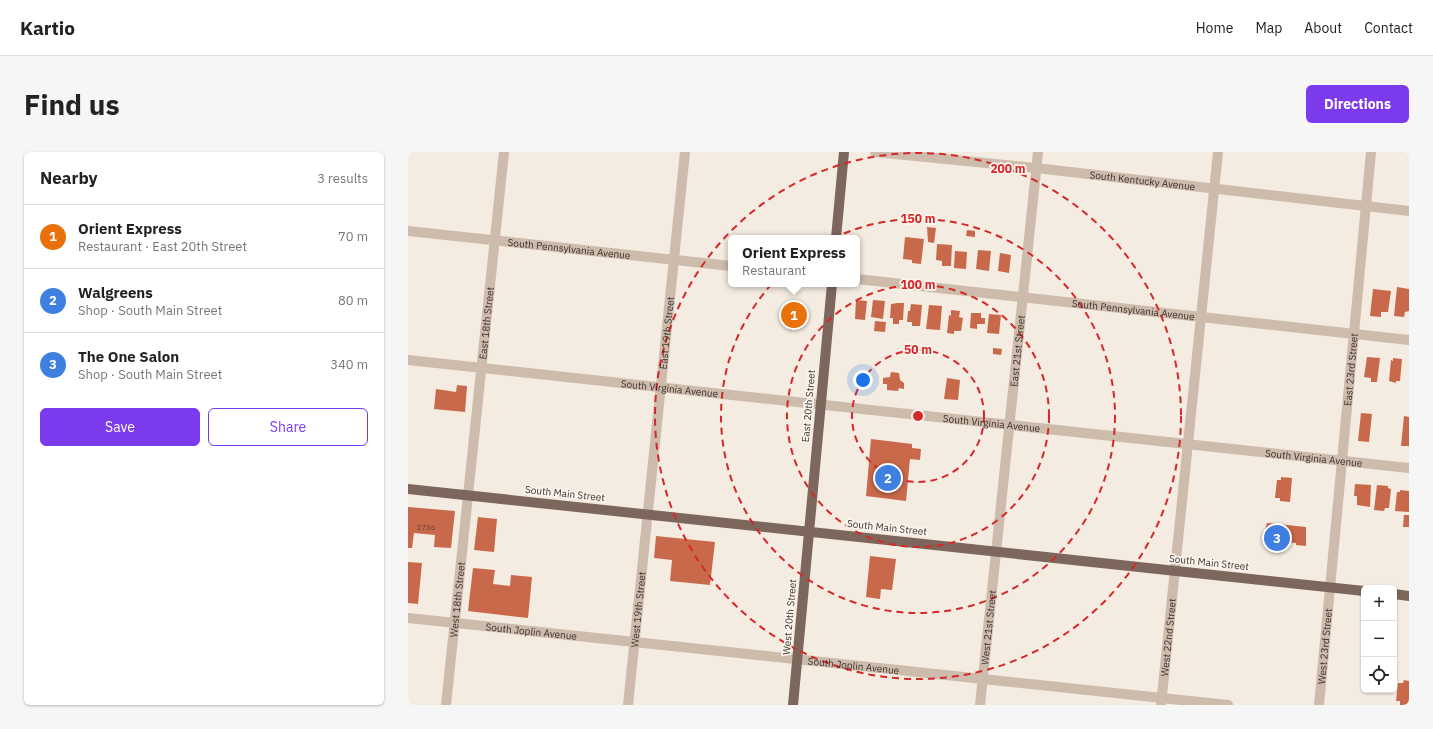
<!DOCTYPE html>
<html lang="en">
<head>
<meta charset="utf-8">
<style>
  :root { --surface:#fff; --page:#f6f6f6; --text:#222; --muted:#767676; --line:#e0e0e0; --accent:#7c3aed }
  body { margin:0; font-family:"IBM Plex Sans",sans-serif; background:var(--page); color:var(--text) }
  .controls { position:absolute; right:12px; bottom:12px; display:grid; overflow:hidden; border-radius:6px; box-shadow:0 1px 3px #0004 }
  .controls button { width:36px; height:36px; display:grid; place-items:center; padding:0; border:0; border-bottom:1px solid var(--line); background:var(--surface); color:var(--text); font:20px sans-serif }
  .you { position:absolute; left:455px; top:228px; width:14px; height:14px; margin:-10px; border:3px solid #fff; border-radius:50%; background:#1a73e8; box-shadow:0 0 0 6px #1a73e833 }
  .badge { display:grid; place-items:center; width:26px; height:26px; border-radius:50%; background:var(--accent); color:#fff; font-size:13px; font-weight:700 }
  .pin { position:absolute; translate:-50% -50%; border:2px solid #fff; box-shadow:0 1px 4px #0006 }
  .popup { position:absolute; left:320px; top:83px; width:132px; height:52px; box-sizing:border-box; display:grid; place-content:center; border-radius:6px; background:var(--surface); filter:drop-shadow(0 1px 3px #0005); font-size:13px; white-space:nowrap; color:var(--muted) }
  .popup b { font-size:15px; color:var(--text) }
  .popup::after { content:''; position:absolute; left:50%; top:100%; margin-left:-8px; border:8px solid transparent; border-top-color:var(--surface) }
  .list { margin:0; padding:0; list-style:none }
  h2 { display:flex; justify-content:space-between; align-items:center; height:52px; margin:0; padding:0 16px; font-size:17px }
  h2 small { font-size:13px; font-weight:400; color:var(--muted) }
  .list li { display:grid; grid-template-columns:26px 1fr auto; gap:12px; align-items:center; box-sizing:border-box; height:64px; padding:0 16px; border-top:1px solid var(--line) }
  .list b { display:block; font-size:15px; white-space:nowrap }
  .list p { margin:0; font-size:13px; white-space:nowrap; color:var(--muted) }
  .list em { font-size:13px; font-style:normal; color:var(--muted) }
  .actions { display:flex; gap:8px; padding:12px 16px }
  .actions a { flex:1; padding:9px 0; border:1px solid var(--accent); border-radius:6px; text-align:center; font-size:14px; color:var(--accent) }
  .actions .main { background:var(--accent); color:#fff }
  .icon { flex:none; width:22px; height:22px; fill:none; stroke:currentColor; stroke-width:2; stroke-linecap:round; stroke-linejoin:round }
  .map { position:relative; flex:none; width:1001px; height:553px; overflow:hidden; border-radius:6px }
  header { display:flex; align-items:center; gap:24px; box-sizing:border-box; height:56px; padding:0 20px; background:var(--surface); border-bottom:1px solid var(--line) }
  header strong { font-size:19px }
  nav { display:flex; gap:22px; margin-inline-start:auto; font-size:14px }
  .intro { display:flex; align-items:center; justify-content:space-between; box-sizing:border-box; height:96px; padding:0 24px }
  h1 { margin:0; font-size:28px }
  .button { padding:10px 18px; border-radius:6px; background:var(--accent); color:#fff; font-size:14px; font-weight:700 }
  main { display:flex; gap:24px; padding:0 24px }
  aside { flex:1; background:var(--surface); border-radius:6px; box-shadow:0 1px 3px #0004 }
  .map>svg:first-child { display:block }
  .building { fill:#c8694b }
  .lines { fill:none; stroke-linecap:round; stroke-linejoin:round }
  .minor { stroke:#cdbbac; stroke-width:10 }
  .major { stroke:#7d675c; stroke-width:10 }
  .ring { fill:none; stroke:#d62828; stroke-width:2; stroke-dasharray:7 5 }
  .labels { text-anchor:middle; stroke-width:3.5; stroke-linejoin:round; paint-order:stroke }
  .number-label { font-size:8px; fill:#5e3e33 }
  .street-label { font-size:10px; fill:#3b302b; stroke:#fbf5ee }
  .centre { fill:#d62828; stroke:#fbf5ee; stroke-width:2 }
  .ring-label { font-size:12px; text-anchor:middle; font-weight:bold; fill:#d62828; stroke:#fbf5ee; stroke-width:3.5; stroke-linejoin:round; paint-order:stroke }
</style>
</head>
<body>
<header>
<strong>Kartio</strong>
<nav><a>Home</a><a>Map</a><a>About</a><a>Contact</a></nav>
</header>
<div class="intro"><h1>Find us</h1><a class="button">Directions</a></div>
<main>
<aside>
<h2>Nearby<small>3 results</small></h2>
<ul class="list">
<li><span class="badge" style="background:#e8710a">1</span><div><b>Orient Express</b><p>Restaurant · East 20th Street</p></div><em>70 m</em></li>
<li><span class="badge" style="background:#3f7fe0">2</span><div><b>Walgreens</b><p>Shop · South Main Street</p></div><em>80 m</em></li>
<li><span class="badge" style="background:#3f7fe0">3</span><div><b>The One Salon</b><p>Shop · South Main Street</p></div><em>340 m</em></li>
</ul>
<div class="actions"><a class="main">Save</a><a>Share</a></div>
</aside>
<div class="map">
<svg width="1001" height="553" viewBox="0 0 1001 553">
  <rect width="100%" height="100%" fill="#f4ebe1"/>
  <path class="building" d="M519 75 528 76 526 91 520 90Z
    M559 78 567 79V85L558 84Z
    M497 85 516 87 513 112 504 111V108L495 107Z
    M529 92 544 93 543 114H534V109L528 108Z
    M570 98 583 99 581 119 568 117Z
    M547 99 559 100 558 117 546 116Z
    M592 101 603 103 601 121 590 119Z
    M989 135 1001 137V159L997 160 996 165 986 164Z
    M965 137 983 139 980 160H973V165L962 164Z
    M448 148 459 149 457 168 447 167Z
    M465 148 477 149 475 167 463 165Z
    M490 151H496L495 168H491V172H485V166H482L483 152Z
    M503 152 514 153 512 174H504V170H499L500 159H502Z
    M521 153 534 154 532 178 518 177Z
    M543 158 552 159 551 165 555 166 553 179H546V182L539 181 541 163 543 164Z
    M563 161H573V166H577V172H569V177L562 176Z
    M581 162 593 163 591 182 579 181Z
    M467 169 478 170 477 180 466 179Z
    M585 196 594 197 593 203 585 202Z
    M959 205 972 206 969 230H963V226L956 225Z
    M985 206 994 207 992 229H988V231L981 229 983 208 985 209Z
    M483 220 491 221 492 228 496 231V237L491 236 490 239 479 238V232H475V226L482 225Z
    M539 226 552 228 550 248 536 247Z
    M49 233 59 234 57 260 26 257 28 237 48 240Z
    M953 261 964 262 961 290 950 289Z
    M996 264 1001 265V294H993Z
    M463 287 504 292V296L513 297 512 308 502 307 498 349 458 344Z
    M873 325 884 326 882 350 872 349V346H867L869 328H873Z
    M947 332 963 333 962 355 949 353V344H946Z
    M969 333 980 334V336L983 337 981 356H977L976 359 966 358Z
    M992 338 1001 339V360L987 359 989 340H992Z
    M0 355 47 359 43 396 26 395 27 383 6 381 4 396H0Z
    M996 363H1001V375H995Z
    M70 365 89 367 86 400 66 398Z
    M859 371 898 375V394L888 393V391L865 389 864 391 854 390Z
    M248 384 307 390 302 433 262 429 264 408 246 406Z
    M462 404 488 407 484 438 473 437 472 447 458 445Z
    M0 410 14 411 10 452 0 451Z
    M65 416 87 418 85 432 102 434 103 423 124 425 120 466 60 459Z
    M996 528 1001 529V553H992V549H988L990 531H995Z"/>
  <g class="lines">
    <g class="minor">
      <path id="s1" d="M467 0 628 16 1001 59"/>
      <path id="s2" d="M0 79 323 114"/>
      <path id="s3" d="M449 127 1001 188"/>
      <path id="s4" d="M0 208 1001 316"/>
      <path id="s5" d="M0 466 820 553"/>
      <path id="s6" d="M38 553 96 0"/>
      <path id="s7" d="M220 553 277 0"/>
      <path id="s8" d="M572 553 630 0"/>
      <path id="s9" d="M753 553 810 0"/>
      <path id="s10" d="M911 553 963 0"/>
    </g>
    <path class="major" d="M428 86 436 0
      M0 337 956 439
      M986 442 1001 444
      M385 553 424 132"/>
  </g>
  <g class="ring">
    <circle cx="510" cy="264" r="66"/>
    <circle cx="510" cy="264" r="131"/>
    <circle cx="510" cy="264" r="197"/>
    <circle cx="510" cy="264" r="263"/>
  </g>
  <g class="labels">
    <g class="number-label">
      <text x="18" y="378">1736</text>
    </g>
    <g class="street-label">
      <text dy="4" stroke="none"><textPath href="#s1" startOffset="269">South Kentucky Avenue</textPath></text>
      <text dy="4" stroke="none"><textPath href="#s2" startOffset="162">South Pennsylvania Avenue</textPath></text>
      <text dy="4" stroke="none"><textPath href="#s3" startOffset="278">South Pennsylvania Avenue</textPath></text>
      <text dy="4" stroke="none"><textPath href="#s6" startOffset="384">East 18th Street</textPath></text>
      <text dy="4" stroke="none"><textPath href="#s7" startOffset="374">East 19th Street</textPath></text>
      <text dy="4" stroke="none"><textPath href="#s8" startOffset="356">East 21st Street</textPath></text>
      <text dy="4" stroke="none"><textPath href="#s10" startOffset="337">East 23rd Street</textPath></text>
      <text dy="4" stroke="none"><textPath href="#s4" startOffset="263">South Virginia Avenue</textPath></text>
      <text transform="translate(400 254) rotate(-85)" y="4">East 20th Street</text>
      <text dy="4" stroke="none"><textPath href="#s4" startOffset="587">South Virginia Avenue</textPath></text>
      <text dy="4" stroke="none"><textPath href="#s4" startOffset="911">South Virginia Avenue</textPath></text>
      <text transform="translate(157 341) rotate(6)" y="4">South Main Street</text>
      <text transform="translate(479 375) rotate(6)" y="4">South Main Street</text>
      <text transform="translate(801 410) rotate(6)" y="4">South Main Street</text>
      <text dy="4" stroke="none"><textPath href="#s6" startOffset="106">West 18th Street</textPath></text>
      <text dy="4" stroke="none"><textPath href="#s7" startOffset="96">West 19th Street</textPath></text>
      <text transform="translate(381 465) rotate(-85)" y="4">West 20th Street</text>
      <text dy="4" stroke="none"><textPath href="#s8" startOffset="78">West 21st Street</textPath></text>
      <text dy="4" stroke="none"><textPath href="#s5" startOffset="124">South Joplin Avenue</textPath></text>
      <text dy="4" stroke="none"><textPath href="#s9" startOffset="68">West 22nd Street</textPath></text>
      <text dy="4" stroke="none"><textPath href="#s10" startOffset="59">West 23rd Street</textPath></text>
      <text dy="4" stroke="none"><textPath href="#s5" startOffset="448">South Joplin Avenue</textPath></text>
    </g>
  </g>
  <circle cx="510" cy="264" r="6" class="centre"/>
  <g class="ring-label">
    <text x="600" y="21">200 m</text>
    <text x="510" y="71">150 m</text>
    <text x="510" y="137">100 m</text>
    <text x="510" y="202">50 m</text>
  </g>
</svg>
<div class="controls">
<button>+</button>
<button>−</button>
<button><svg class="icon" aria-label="locate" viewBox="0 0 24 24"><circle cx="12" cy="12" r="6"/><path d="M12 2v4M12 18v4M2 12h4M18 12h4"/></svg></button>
</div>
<div class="you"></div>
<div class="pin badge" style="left:386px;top:163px;background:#e8710a">1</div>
<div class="popup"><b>Orient Express</b>Restaurant</div>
<div class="pin badge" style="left:480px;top:326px;background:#3f7fe0">2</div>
<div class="pin badge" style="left:869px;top:386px;background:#3f7fe0">3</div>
</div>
</main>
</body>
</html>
